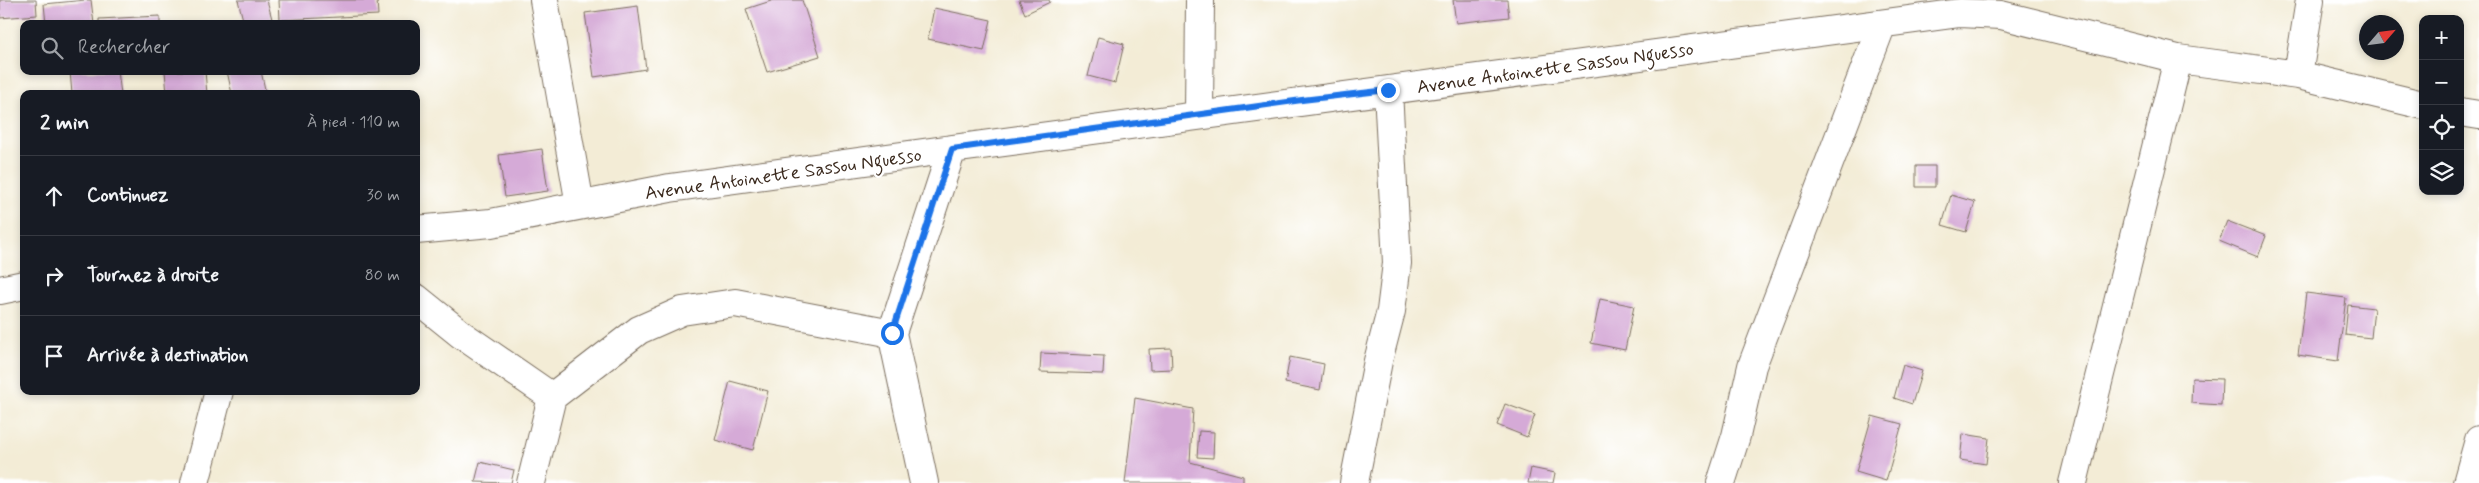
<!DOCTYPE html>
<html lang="fr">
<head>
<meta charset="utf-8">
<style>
  :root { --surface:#171b24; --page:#242831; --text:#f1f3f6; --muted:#9ea1a6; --line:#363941 }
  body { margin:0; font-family:Mynerve,sans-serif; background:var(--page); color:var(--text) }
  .controls { position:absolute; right:15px; top:15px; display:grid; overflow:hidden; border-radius:10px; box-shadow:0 2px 8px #0003 }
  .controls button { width:45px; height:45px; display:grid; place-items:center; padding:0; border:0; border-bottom:1px solid var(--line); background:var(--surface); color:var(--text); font:25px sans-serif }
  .compass { position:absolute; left:2359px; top:15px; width:45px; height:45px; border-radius:50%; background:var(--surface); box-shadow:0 2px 8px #0003; rotate:62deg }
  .stop { position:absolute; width:15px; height:15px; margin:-11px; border:4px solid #1a73e8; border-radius:50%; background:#fff }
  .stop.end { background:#1a73e8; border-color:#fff; box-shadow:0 1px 5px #0008 }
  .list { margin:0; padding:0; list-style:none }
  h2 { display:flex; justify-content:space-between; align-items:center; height:65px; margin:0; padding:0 20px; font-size:21px }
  h2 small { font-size:16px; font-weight:400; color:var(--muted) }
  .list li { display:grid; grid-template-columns:32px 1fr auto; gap:15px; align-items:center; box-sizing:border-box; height:80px; padding:0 20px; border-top:1px solid var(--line) }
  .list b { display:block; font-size:19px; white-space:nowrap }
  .list em { font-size:16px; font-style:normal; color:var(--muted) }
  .icon { flex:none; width:28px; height:28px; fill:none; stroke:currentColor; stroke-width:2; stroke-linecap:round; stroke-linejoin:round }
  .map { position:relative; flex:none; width:2479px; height:483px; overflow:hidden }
  .search { position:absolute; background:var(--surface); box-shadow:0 2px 8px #0003; left:20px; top:20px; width:400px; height:55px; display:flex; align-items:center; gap:12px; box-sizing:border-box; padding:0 18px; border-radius:10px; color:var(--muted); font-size:19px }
  .panel { position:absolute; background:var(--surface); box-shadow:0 2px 8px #0003; left:20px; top:90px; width:400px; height:305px; border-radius:10px }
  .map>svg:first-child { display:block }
  .building { fill:#d5aad7 }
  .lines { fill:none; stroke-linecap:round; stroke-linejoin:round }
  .minor-casing { stroke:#7b6e5e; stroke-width:30 }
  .minor { stroke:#fff; stroke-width:28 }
  .route { stroke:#1a73e8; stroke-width:6 }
  .labels { text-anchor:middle; stroke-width:4.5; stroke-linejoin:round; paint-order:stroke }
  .street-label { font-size:19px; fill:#3b2a1e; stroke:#fff }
</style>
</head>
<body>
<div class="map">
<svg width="2479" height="483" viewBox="0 0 2479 483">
  <rect width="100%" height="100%" fill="#fff"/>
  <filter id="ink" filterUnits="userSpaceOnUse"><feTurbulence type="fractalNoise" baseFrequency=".02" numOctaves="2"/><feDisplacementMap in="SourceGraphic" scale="10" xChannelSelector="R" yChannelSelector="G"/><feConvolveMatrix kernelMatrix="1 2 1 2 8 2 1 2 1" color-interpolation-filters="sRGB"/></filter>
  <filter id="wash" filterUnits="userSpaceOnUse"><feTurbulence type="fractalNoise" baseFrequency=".0096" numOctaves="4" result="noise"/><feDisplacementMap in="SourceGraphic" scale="20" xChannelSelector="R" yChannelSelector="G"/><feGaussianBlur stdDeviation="1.12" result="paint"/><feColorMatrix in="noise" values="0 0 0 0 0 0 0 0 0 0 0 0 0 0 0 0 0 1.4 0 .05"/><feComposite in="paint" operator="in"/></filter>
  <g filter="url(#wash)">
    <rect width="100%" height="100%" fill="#f3ecd6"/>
    <g id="blocks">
      <path class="building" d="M0 0H36L37 15 0 18Z
        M86 0H91L94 24H46L44 4Z
        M238 0H267L272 19 244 24Z
        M279 0H377L378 15 280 20Z
        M774 0H802L820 56 767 72 746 9Z
        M1019 0H1049L1050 2 1025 14Z
        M1453 0H1507L1509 17 1456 23Z
        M638 6 646 69 594 77 585 13Z
        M934 8 991 20 984 51 928 39Z
        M160 16V24H99V19Z
        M1098 37 1124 44 1115 83 1088 76Z
        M70 71H118L121 94H72Z
        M165 71H205L207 94H167Z
        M227 71H261L266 94H232Z
        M542 149 548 191 505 197 499 155Z
        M1916 166H1935V187H1916Z
        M1951 195 1975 202 1966 232 1942 225Z
        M2227 221 2266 236 2258 257 2219 241Z
        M2306 293 2346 298 2338 361 2298 355Z
        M1600 299 1634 306 1625 350 1591 343Z
        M2348 305 2374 308 2371 338 2345 335Z
        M1171 348 1172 369 1150 370 1149 349Z
        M1041 353 1104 356 1103 374 1040 372Z
        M1290 357 1324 364 1320 390 1285 383Z
        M1903 365 1922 371 1912 404 1894 398Z
        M2192 378 2222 379 2221 405 2191 403Z
        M730 381 768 391 753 450 715 440Z
        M1135 398 1193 409 1190 462 1243 476V483H1125Z
        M1505 404 1535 415 1527 437 1497 425Z
        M1872 416 1902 424 1886 481 1856 472Z
        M1199 431 1214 432 1213 458 1197 457Z
        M1963 434 1989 438 1986 464 1960 460Z
        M480 462 514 470 511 483 475 482Z
        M1531 468 1555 473 1553 483H1528Z"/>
    </g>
  </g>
  <g filter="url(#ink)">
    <use href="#blocks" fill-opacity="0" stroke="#7b6e5e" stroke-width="1"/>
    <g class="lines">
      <g class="minor-casing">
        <path id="minor" d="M544 0 580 205
          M2298 75 2310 0
          M2460 112 2479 115
          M1199 114 1200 0
          M416 230 491 223 670 188 952 149 1960 13 2001 15 2178 59 2298 75 2423 105
          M0 290 24 285
          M416 298 462 335 552 397 639 330 682 311 735 303 892 333
          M195 483 219 391
          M531 483 552 397
          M924 483 892 333 952 149
          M1354 483 1378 361 1391 311 1397 263 1388 90
          M1721 483 1736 436 1752 366 1882 24
          M2073 483 2178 59
          M2467 483 2479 440"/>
      </g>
      <use href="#minor" class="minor"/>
    </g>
  </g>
  <g class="lines" filter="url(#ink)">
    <path class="route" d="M892 333 952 149 1302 100 1388 90"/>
  </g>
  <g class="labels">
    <g class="street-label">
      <text transform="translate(1555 67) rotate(-8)" y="7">Avenue Antoinette Sassou Nguesso</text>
      <text transform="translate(783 173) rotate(-8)" y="7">Avenue Antoinette Sassou Nguesso</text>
    </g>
  </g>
</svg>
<div class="controls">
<button>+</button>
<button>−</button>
<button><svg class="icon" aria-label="locate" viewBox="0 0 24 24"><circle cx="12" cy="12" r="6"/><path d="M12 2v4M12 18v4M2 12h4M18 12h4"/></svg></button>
<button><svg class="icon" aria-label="layers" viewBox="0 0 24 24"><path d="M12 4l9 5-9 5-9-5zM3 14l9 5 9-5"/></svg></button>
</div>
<svg class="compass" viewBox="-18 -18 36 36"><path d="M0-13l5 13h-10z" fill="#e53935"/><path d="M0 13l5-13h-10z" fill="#9ea1a6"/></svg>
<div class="stop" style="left:892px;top:333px"></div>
<div class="stop end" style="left:1388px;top:90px"></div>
<div class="search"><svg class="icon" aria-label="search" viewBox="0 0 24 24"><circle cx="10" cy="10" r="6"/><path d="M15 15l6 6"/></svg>Rechercher</div>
<section class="panel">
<h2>2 min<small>À pied · 110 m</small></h2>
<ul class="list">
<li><svg class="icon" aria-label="ahead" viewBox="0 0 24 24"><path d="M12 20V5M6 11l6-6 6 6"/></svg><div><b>Continuez</b></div><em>30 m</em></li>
<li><svg class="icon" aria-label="right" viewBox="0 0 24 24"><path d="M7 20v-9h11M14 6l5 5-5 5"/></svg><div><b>Tournez à droite</b></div><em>80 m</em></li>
<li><svg class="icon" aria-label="arrive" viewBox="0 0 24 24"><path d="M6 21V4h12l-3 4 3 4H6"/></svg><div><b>Arrivée à destination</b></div></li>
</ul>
</section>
</div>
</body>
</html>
